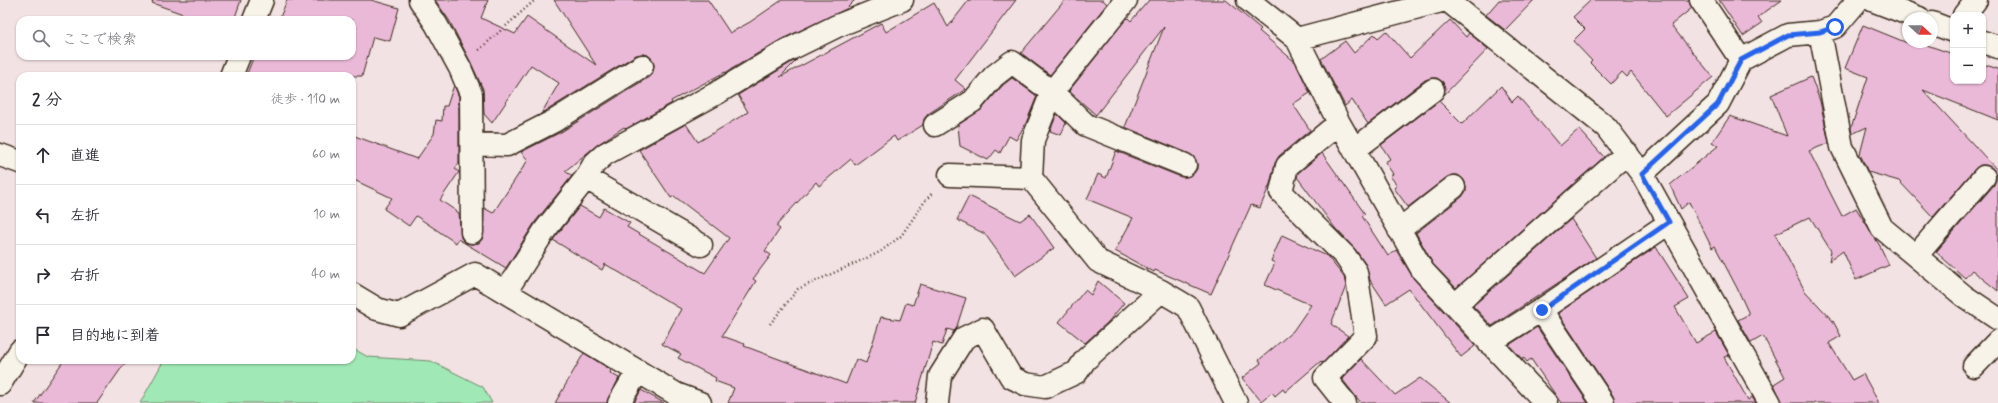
<!DOCTYPE html>
<html lang="ja">
<head>
<meta charset="utf-8">
<style>
  :root { --surface:#fff; --page:#f7f7f7; --text:#2b2b33; --muted:#7c7c81; --line:#e1e1e2 }
  body { margin:0; font-family:Mynerve,"Klee One",sans-serif; background:var(--page); color:var(--text) }
  .controls { position:absolute; right:12px; top:12px; display:grid; overflow:hidden; border-radius:8px; box-shadow:0 1px 3px #0004 }
  .controls button { width:36px; height:36px; display:grid; place-items:center; padding:0; border:0; border-bottom:1px solid var(--line); background:var(--surface); color:var(--text); font:20px sans-serif }
  .compass { position:absolute; left:1902px; top:12px; width:36px; height:36px; border-radius:50%; background:var(--surface); box-shadow:0 1px 3px #0004; rotate:111deg }
  .stop { position:absolute; width:12px; height:12px; margin:-9px; border:3px solid #2563eb; border-radius:50%; background:#fff }
  .stop.end { background:#2563eb; border-color:#fff; box-shadow:0 1px 4px #0008 }
  .list { margin:0; padding:0; list-style:none }
  h2 { display:flex; justify-content:space-between; align-items:center; height:52px; margin:0; padding:0 16px; font-size:17px }
  h2 small { font-size:13px; font-weight:400; color:var(--muted) }
  .list li { display:grid; grid-template-columns:26px 1fr auto; gap:12px; align-items:center; box-sizing:border-box; height:60px; padding:0 16px; border-top:1px solid var(--line) }
  .list b { display:block; font-size:15px; white-space:nowrap }
  .list em { font-size:13px; font-style:normal; color:var(--muted) }
  .icon { flex:none; width:22px; height:22px; fill:none; stroke:currentColor; stroke-width:2; stroke-linecap:round; stroke-linejoin:round }
  .map { position:relative; flex:none; width:1998px; height:403px; overflow:hidden }
  .search { position:absolute; background:var(--surface); box-shadow:0 1px 3px #0004; left:16px; top:16px; width:340px; height:44px; display:flex; align-items:center; gap:10px; box-sizing:border-box; padding:0 14px; border-radius:12px; color:var(--muted); font-size:15px }
  .panel { position:absolute; background:var(--surface); box-shadow:0 1px 3px #0004; left:16px; top:72px; width:340px; height:292px; border-radius:12px }
  .map>svg:first-child { display:block }
  .green { fill:#a0e8b5; stroke:#6e896a }
  .building { fill:#ebb9d8; stroke:#3b2a1e }
  .lines { fill:none; stroke-linecap:round; stroke-linejoin:round }
  .minor-casing { stroke:#3b2a1e; stroke-width:25 }
  .path { stroke:#3b2a1e; stroke-width:2.5; stroke-dasharray:1 3; stroke-linecap:butt }
  .minor { stroke:#f7f3e8; stroke-width:22 }
  .route { stroke:#2563eb; stroke-width:5 }
</style>
</head>
<body>
<div class="map">
<svg width="1998" height="403" viewBox="0 0 1998 403">
  <rect width="100%" height="100%" fill="#f3e2e3"/>
  <filter id="ink" filterUnits="userSpaceOnUse"><feTurbulence type="fractalNoise" baseFrequency=".025" numOctaves="2"/><feDisplacementMap in="SourceGraphic" scale="8" xChannelSelector="R" yChannelSelector="G"/><feConvolveMatrix kernelMatrix="1 2 1 2 8 2 1 2 1" color-interpolation-filters="sRGB"/></filter>
  <g filter="url(#ink)">
    <path class="green" d="M352 348 368 357 431 361 483 387 492 403H140L164 360H352Z"/>
    <path class="building" d="M153 0H241L234 20H200L152 3Z
      M287 0H371L399 8 390 41 373 37 362 76H246L254 56H352V20H279Z
      M435 0H488L481 18 515 34 527 17 596 65 554 0H708L730 33 750 22 782 0H855L846 9 780 40 725 73V72L671 101 672 103 626 129 624 127 597 145 565 171 572 176 535 222 506 268 458 239 456 243 416 216 409 226 384 209 392 198 352 179V135L417 159 434 134 436 120 442 121 443 106H447L454 85 459 97V163L455 169 459 172 440 200 459 213 461 238 466 243 472 244 479 243 483 238 484 208 493 213 528 160 521 152 561 132 649 77 653 72 654 65 652 59 648 55 642 54 636 55 541 114 559 83 531 65 492 123 484 114 483 89 471 63 449 20Z
      M969 0H1016L955 80 966 89 928 114 924 119 923 125 897 141 894 136 855 165 851 159 819 186 816 182 776 226 780 229 765 251 771 255 753 279 756 281 722 336 745 344 744 346 846 384 856 359 866 363 881 317 900 320 906 303 913 305 920 284 966 298 956 329 954 331 947 329 942 345 933 342 915 403H728L734 388 715 381 716 378 678 358 681 354 662 344 681 309 605 264 602 270 553 240 580 206 599 217 604 208 630 223 627 227 705 273 729 238 674 196 671 198 639 150 686 124 698 142 748 112 738 95 792 62 797 60 780 77 881 23 886 32 934 3 948 27Z
      M1065 0H1103L1107 4 1050 75 1021 53Z
      M1149 0H1226L1261 29 1259 31 1295 62 1310 93 1293 104 1310 130 1279 156 1275 163 1270 184 1260 208 1251 205 1211 294 1155 270 1154 272 1115 251 1133 218 1087 199 1098 174 1106 178 1116 151 1181 177H1186L1192 175 1197 169V164L1195 158 1190 154 1125 127 1164 27 1096 115 1069 91 1126 19 1128 18 1131 21Z
      M1499 0H1534L1505 30 1486 15Z
      M1591 0H1689L1692 8 1671 25 1713 77 1666 116 1631 72 1627 77 1622 72 1611 84 1590 63 1592 61 1573 41 1585 29 1573 17Z
      M1719 0H1782L1758 17 1762 23 1743 36Z
      M1450 20 1466 37 1469 33 1488 49 1444 95 1445 88 1443 82 1437 78H1431L1425 80 1368 124 1352 100 1345 106 1321 59 1345 41 1354 53 1374 34 1378 38 1386 31 1410 58Z
      M1863 25 1905 42H1918L1953 54V81H1983V64L1998 69V120L1923 90 1998 171V291L1972 270 1965 278 1936 252 1994 185 1996 180V173L1992 168 1986 165H1980L1975 169 1933 217 1899 181 1868 172 1860 154 1867 127 1852 134 1851 128 1868 77 1845 68Z
      M1811 77 1820 101 1829 143 1809 151 1842 216 1856 208 1880 246 1889 265 1856 280 1843 251 1829 261 1831 251 1810 217 1775 234 1805 291 1833 321 1841 336 1829 343 1852 380 1863 374 1879 403H1782L1774 384 1785 377 1763 336 1751 343 1738 320 1749 314 1737 288 1715 246 1712 248 1689 202 1681 209 1670 185 1718 146 1712 142 1730 116 1787 136 1771 95Z
      M1012 78 1037 96 1026 123 1016 140 1009 136 1000 153 996 150 988 160 960 146 958 125 982 109 1003 85Z
      M1501 86 1512 102 1518 96 1560 146 1579 129 1604 157 1456 288 1433 264 1416 233 1462 197 1466 191V186L1464 180 1458 175H1453L1447 177 1408 207 1394 188 1397 185 1390 176 1393 174 1385 162 1390 159 1381 145 1439 101 1462 124Z
      M1057 114 1066 123 1061 135 1050 131Z
      M1322 153 1365 214 1362 216 1388 256 1396 250 1414 279 1475 346 1461 357 1409 289 1386 304 1370 280 1366 265 1355 249 1335 228 1297 177 1298 173Z
      M969 196 1020 221 1030 214 1054 248 1015 276 985 234 957 220Z
      M1571 219 1596 258 1492 326 1473 306Z
      M1282 235 1327 256 1344 277 1346 286 1331 324 1348 336 1323 363 1321 361 1285 392 1283 389 1275 396 1272 392 1261 401 1242 378 1261 363 1259 360 1293 331 1311 305 1265 285 1275 263 1271 261Z
      M1656 247 1689 299 1675 307 1696 343 1716 332 1729 355 1724 357 1748 400 1752 397 1756 403H1615L1613 396 1558 313Z
      M1098 281 1124 303 1108 322 1085 343 1059 322 1085 290 1091 295Z
      M1537 327 1588 403H1561L1531 359 1527 362 1523 357 1522 359 1509 345Z
      M584 353 611 370 610 373 619 378 607 403H555Z
      M1361 359 1395 395 1420 378 1451 403H1361L1342 379Z
      M64 360H127L97 403H34Z
      M641 390 664 403H634Z"/>
    <g class="lines">
      <g class="minor-casing">
        <path id="minor" d="M420 0 436 24 460 68 471 94 472 232
          M1126 0 1052 92 1033 140 1031 178 1098 261 1161 291 1188 307 1236 403
          M1248 0 1297 39 1339 123 1423 271 1546 403
          M1447 0 1606 127 1642 174 1770 403
          M1701 0 1741 60
          M1872 0 1919 18
          M1964 15 1976 0
          M254 20 262 0
          M1932 23 1953 31
          M1820 32 1842 147 1882 228 1964 296 1998 319
          M1297 39 1445 0
          M1983 42 1998 47
          M231 76 239 56
          M1339 123 1287 166 1281 192 1345 256 1356 272 1366 336 1325 378 1345 403
          M935 125 973 101 994 76 1012 62 1052 92 1086 125 1185 165
          M473 144 507 145 554 121 642 66
          M1354 150 1433 90
          M0 155 20 162
          M1642 174 1718 104 1741 60 1788 35 1820 32 1835 27 1858 0
          M950 175 1031 178
          M586 178 701 245
          M1399 230 1454 187
          M1916 256 1984 177
          M506 291 545 230 586 178 594 164 605 154 717 93 786 51 837 26 902 0
          M352 294 377 309 399 315 475 274 676 394 700 403
          M1455 305 1627 153
          M1489 343 1541 310
          M1974 366 1998 341
          M0 384 20 351
          M619 403 638 371
          M937 403 940 376 964 338 983 329 1011 377 1025 384 1045 387 1077 372 1085 360 1161 291
          M1603 403 1541 310 1669 223"/>
      </g>
      <path class="path" d="M479 50 535 0
        M770 324 798 289 880 252 901 236 925 201 933 192"/>
      <use href="#minor" class="minor"/>
    </g>
  </g>
  <g class="lines" filter="url(#ink)">
    <path class="route" d="M1542 310 1669 222 1642 174 1718 104 1741 60 1788 35 1820 32 1835 27"/>
  </g>
</svg>
<div class="controls">
<button>+</button>
<button>−</button>
</div>
<svg class="compass" viewBox="-18 -18 36 36"><path d="M0-13l5 13h-10z" fill="#e53935"/><path d="M0 13l5-13h-10z" fill="#7c7c81"/></svg>
<div class="stop" style="left:1835px;top:27px"></div>
<div class="stop end" style="left:1542px;top:310px"></div>
<div class="search"><svg class="icon" aria-label="search" viewBox="0 0 24 24"><circle cx="10" cy="10" r="6"/><path d="M15 15l6 6"/></svg>ここで検索</div>
<section class="panel">
<h2>2 分<small>徒歩 · 110 m</small></h2>
<ul class="list">
<li><svg class="icon" aria-label="ahead" viewBox="0 0 24 24"><path d="M12 20V5M6 11l6-6 6 6"/></svg><div><b>直進</b></div><em>60 m</em></li>
<li><svg class="icon" aria-label="left" viewBox="0 0 24 24"><path d="M17 20v-9H6M10 6l-5 5 5 5"/></svg><div><b>左折</b></div><em>10 m</em></li>
<li><svg class="icon" aria-label="right" viewBox="0 0 24 24"><path d="M7 20v-9h11M14 6l5 5-5 5"/></svg><div><b>右折</b></div><em>40 m</em></li>
<li><svg class="icon" aria-label="arrive" viewBox="0 0 24 24"><path d="M6 21V4h12l-3 4 3 4H6"/></svg><div><b>目的地に到着</b></div></li>
</ul>
</section>
</div>
</body>
</html>
